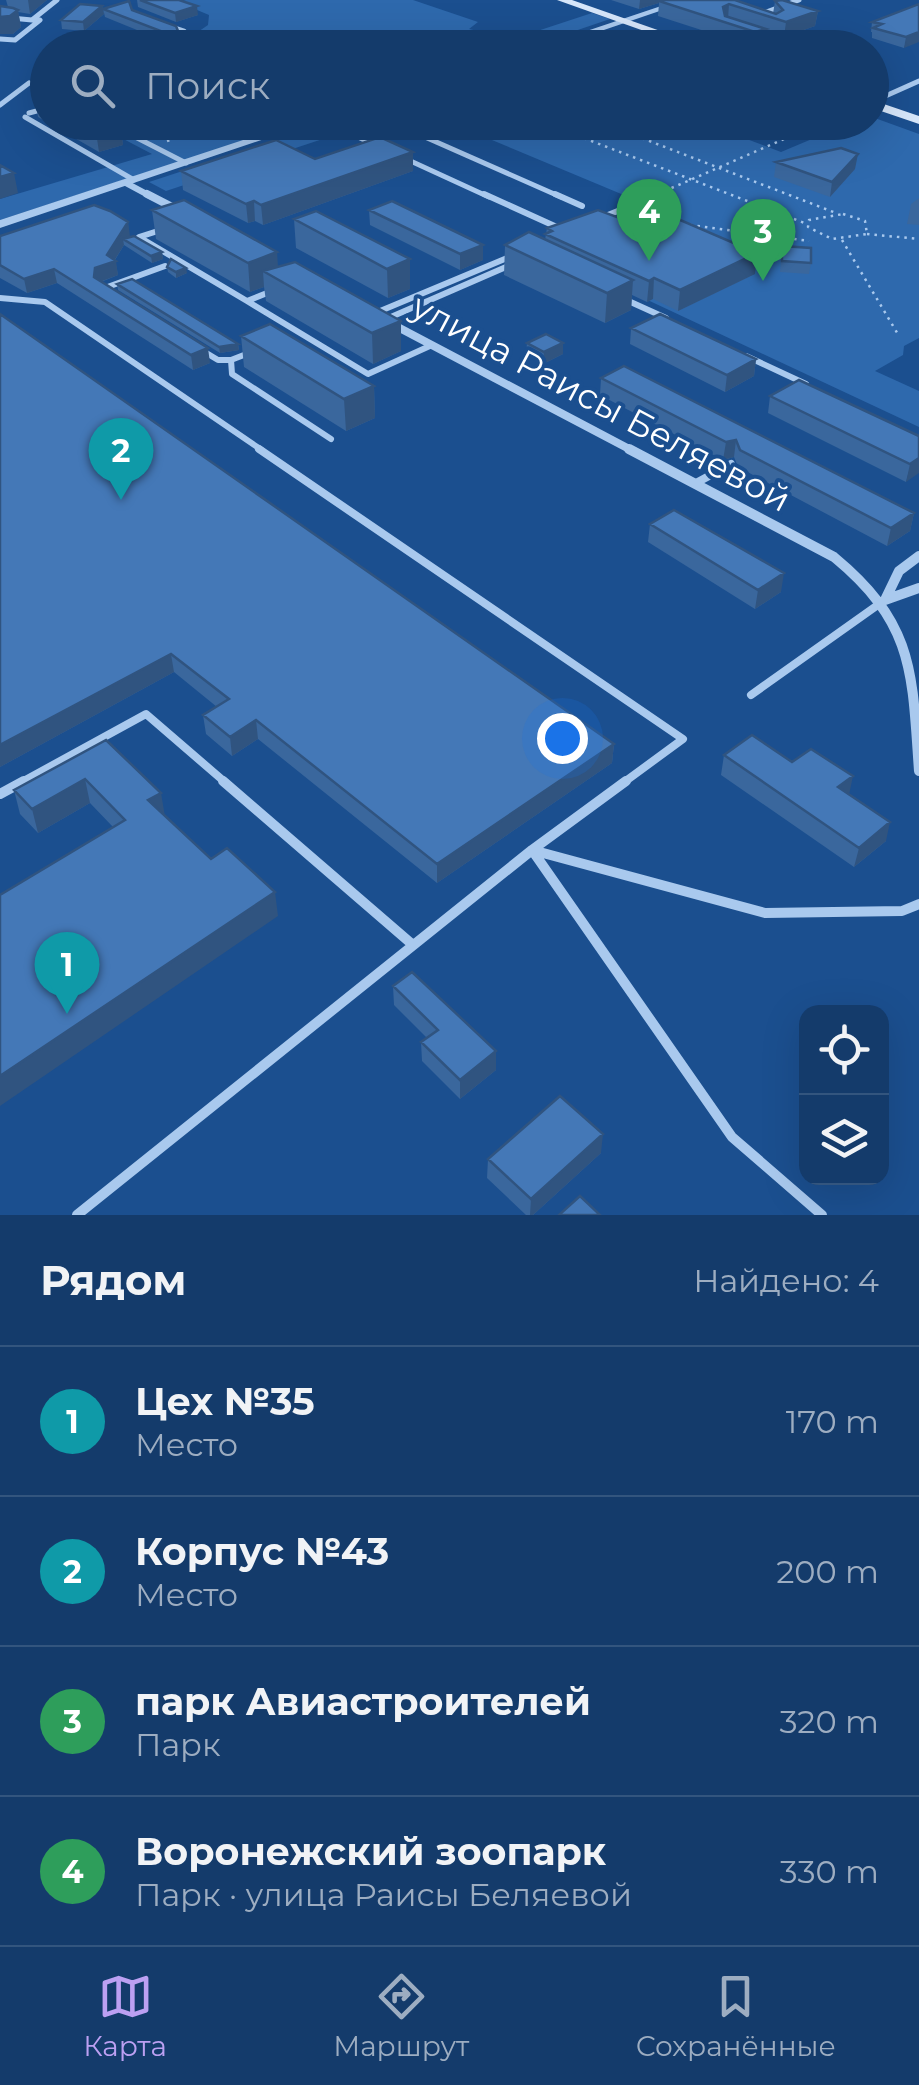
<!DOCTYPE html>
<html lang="ru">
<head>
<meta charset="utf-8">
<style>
  :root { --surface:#143b6b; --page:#214673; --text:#f1f3f6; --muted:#9dadc1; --line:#33557e; --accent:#bca0f2 }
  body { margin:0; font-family:Montserrat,sans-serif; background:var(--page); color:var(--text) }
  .controls { position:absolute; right:30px; bottom:30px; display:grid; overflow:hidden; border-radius:20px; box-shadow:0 10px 40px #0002 }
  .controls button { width:90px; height:90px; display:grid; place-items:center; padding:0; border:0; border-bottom:2px solid var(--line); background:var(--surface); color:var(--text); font:50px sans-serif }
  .you { position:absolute; left:562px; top:738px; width:35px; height:35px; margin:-25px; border:8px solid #fff; border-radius:50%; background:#1a73e8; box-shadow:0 0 0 15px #1a73e833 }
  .badge { display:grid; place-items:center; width:65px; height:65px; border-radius:50%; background:var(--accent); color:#fff; font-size:32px; font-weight:700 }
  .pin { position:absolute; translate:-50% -82px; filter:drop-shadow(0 2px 5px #0008) }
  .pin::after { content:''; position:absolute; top:52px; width:35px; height:30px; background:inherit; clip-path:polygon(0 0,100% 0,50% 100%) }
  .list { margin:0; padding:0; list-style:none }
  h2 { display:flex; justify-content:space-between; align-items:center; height:130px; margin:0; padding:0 40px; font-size:42px }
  h2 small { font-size:32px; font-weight:400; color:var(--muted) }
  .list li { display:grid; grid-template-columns:65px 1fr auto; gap:30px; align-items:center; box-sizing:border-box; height:150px; padding:0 40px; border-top:2px solid var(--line) }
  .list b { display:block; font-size:38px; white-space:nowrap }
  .list p { margin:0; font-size:32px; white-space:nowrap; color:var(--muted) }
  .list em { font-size:32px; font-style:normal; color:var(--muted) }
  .icon { flex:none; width:55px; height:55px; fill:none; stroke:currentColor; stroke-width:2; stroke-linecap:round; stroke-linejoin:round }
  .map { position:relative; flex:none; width:919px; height:1215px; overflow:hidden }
  .search { position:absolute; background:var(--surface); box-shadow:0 10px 40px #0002; left:30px; right:30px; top:30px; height:110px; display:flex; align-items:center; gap:25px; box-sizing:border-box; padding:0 35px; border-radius:55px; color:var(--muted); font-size:38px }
  .sheet { height:730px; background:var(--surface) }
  nav { display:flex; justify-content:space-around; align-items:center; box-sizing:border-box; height:140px; border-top:2px solid var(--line); background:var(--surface); font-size:28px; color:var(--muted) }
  nav a { display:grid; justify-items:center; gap:5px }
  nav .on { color:var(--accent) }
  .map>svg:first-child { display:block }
  .green { fill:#2e69ad }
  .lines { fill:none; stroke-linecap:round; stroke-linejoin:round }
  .path { stroke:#a9c9ee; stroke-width:2.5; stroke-dasharray:2.5 5; stroke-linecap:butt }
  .service-far3 { stroke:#a9c9ee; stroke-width:5 }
  .service-far2 { stroke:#a9c9ee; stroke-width:6 }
  .service-far1 { stroke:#a9c9ee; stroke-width:8 }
  .service { stroke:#a9c9ee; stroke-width:10 }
  .minor-far2 { stroke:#a9c9ee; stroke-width:6 }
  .minor-far1 { stroke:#a9c9ee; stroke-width:8 }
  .minor { stroke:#a9c9ee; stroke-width:10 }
  .tertiary { fill:#a9c9ee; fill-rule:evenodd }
  .secondary { fill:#d6e6fa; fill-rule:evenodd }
  .wall { fill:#3a679d }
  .shaded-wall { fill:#305480 }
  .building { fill:#4478b7; stroke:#305480; stroke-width:2.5 }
  .labels { text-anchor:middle; stroke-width:8; stroke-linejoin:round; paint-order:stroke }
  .street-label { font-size:35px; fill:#fff; stroke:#1b4f8f }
</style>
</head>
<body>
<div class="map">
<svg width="919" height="1215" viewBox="0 0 919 1215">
  <rect width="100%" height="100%" fill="#1b4f8f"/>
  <path class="green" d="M186 0H413L478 22 469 29 513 39 592 13 610 19 528 47 222 48 189 38 208 25 209 15 178 2Z
    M872 117 919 134V338L904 346 903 355 875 371 919 391V427L545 252 650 206 451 123H704L781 152 850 123 872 122Z
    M93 123H298L0 220V199L152 154Z
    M329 123H371L166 191 149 182Z"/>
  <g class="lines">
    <path class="path" d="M714 39 741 48
      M501 48 535 37
      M542 122 807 224
      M600 122 836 213
      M150 130 174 122
      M167 141 224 122
      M644 200 823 122
      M843 214 865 221 867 234 832 239 808 227 809 220Z
      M690 225 809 241
      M867 234 919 239
      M842 240 899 336"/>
    <path class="service-far3" d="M761 14 799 0
      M0 17 32 20 57 0
      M172 27 184 31 183 39 211 48
      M756 34 799 48
      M131 35 164 47
      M580 35 616 48
      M0 39 15 40 40 20H32
      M443 48 452 36
      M872 102 919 81
      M0 105 29 83
      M29 113 48 108
      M25 117 134 180
      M106 122 186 163
      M326 122 373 144
      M391 122 561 197
      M404 158 489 197"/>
    <path class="service-far2" d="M484 194 559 228
      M555 194 582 206
      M603 217 635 204
      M161 230 139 237 247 301 272 291
      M102 289 165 266
      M0 298 45 302 263 451
      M624 299 666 318
      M247 301 368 374 432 345
      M373 314 512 256
      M384 320 513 264
      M203 351 218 360H231
      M249 353 231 360 232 374 331 439
      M746 356 806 384"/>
    <path class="service-far1" d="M259 449 683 739 623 783
      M696 483 731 464
      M751 695 882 602
      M20 783 146 714 226 783"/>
    <path class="service" d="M223 781 413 945
      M626 781 532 850 732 1137 822 1215
      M0 794 24 781
      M77 1215 532 850 765 913 902 911 919 904"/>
    <path class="minor-far2" d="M126 183 152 197"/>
    <path class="minor-far1" d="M147 194 178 210
      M392 324 633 451"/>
    <path class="minor" d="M629 449 834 557C915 624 912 673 919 771
      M885 600 899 571 919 556
      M885 600 919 588"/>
    <path class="tertiary" d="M679 0H692L551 48H536Z
      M298 122H315L0 228V220Z"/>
    <path class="secondary" d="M557 0H572L709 48H692Z
      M872 100 919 116V124L872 108Z"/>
  </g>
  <path class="wall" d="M6 0H47L30 14 18 12 21 27 13 34H0V6L8 7Z
    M137 0H179L198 15 176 22 138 7Z
    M611 0H735L773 14 775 1 818 11 815 26 784 37 766 31 764 44 754 47 658 16 659 3 639 9Z
    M919 4 904 48 872 38V32H871L872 22Z
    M102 6 104 14 84 31 62 29 61 20Z
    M103 9 132 10 181 40 242 48H162V45L169 43 105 17Z
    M48 85V122H120L123 145 99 152 38 117 33 91Z
    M315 159 413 171 263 225 255 221 248 223 183 190 181 171Z
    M776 162 855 169 830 197 774 177Z
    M919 198V225L907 224 911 204Z
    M152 210 401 321V351L373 364 266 301 264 287 250 292 156 239Z
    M369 210 483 245V260L460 270 370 225Z
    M294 219 410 259V289L388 298 296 248Z
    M128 222 129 238 162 252 163 259 152 263 124 245 115 260 118 275 101 282 210 363 193 370 57 283 27 293 0 278V236Z
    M547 228 755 274 678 311 653 299 647 302 632 295 631 310 605 323 504 275 505 245 545 240Z
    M782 246 811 263 809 274 780 272Z
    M167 267 187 273 176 278 168 272Z
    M117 284 238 344 239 350 220 353 118 290Z
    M0 314 614 744 612 763 437 883 258 739 232 756 206 734 203 715 217 707 174 672 0 767Z
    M631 328 756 359 754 376 725 392 630 344Z
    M241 336 374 386 375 418 346 431 244 367Z
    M527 343H563V354L543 364 526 355Z
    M601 378 914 513 910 531 887 546 738 467 734 457 723 460 600 395Z
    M770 396 919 436 906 482 768 413Z
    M650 524 781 592 755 609 648 542Z
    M106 740 164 816 211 859 278 916 113 827 90 803 38 833 20 814 14 790Z
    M724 755 792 762 849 795 886 841 854 867 721 775Z
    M393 986 496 1051V1070L460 1099 422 1061 421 1042 427 1038 394 1005Z
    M601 1153 533 1215H526L487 1178 488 1159Z"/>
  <path class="shaded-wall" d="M28 0H47L30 14Z
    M640 0H670L659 1V3L639 9Z
    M729 4 728 19 721 21 723 7Z
    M102 6 104 14 84 31 83 22Z
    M197 6 198 15 176 22 175 13Z
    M18 10 21 27 13 34H0V17Z
    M818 11 815 26 784 37 786 22Z
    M766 29 764 44 754 47 755 32Z
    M919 32V42L904 48 906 37Z
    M104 122H120L123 145 99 152 95 125Z
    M413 152V171L263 225 261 205Z
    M858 154 855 169 830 197 832 182Z
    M14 173 18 193 0 199V177Z
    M254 201 255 221 248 223 246 204Z
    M128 222 130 236 126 241 123 239 124 245 114 261H116L118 275 97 283 94 277 95 268 107 255Z
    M483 245V260L460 270V254Z
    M162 252 163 259 152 263 151 256Z
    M277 252 279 280 263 271 264 287 250 292 248 263Z
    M757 253 755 274 678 311 680 290Z
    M410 259V289L388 298 387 269Z
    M186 268 187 273 176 278V272Z
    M54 269 57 283 27 293 24 279Z
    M654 278 653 299 647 302 649 281Z
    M633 280 631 310 605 323 607 293Z
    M401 321V351L373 364 372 333Z
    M563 343V354L543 364 544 352Z
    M238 344 239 350 220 353 219 347Z
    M208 348 210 363 193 370 191 355Z
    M756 359 754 376 725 392 727 375Z
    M374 386 375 418 346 431 344 399Z
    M736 440 734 457 723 460 726 442Z
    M919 458V473L906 482 910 464Z
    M914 513 910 531 887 546 891 528Z
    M784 573 781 592 755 609 758 590Z
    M171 654 174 672 0 767V745Z
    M256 720 258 739 232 756 230 737Z
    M614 744 612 763 437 883V864Z
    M853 776 849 795 838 787Z
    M85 779 90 803 38 833 32 809Z
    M161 793 165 817 148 800Z
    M890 822 886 841 854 867 859 848Z
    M275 892 278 916 0 1106V1076Z
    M496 1051V1070L460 1099V1080Z
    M603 1134 601 1153 533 1215H530L531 1199Z"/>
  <path class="building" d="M140 0H179L197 6 175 13Z
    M662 0H735L776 14 783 10 775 1 782 0 818 11 786 22 729 4 723 7 725 16 766 29 755 32 659 1Z
    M129 1 132 10 176 26 180 36 176 37 103 9Z
    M80 4 102 6 83 22 61 20Z
    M919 4V32L906 37 873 28 882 24 872 22Z
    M0 6 13 8 18 10 10 16 0 17Z
    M199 34 213 36 242 48H167L162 45Z
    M48 85V99L33 91Z
    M380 137 413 152 261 205 254 201 246 204 181 171 276 140 315 159Z
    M841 148 858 154 832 182 776 162Z
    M0 165 14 173 0 177Z
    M184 200 277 252 248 263 152 210Z
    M392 201 483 245 460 254 369 210Z
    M94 205 110 211 128 222 107 255 116 261 95 268 94 277 208 348 191 355 54 269 24 279 0 265V236Z
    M650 207 757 253 680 290 654 278 649 281 545 234 552 231 547 228 598 210 622 219Z
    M316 211 410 259 387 269 294 219Z
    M529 232 633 280 607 293 505 245Z
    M134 236 162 252 151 256 123 239Z
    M782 246 811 248V263L782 261Z
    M171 259 186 268 176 272 167 267Z
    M295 262 401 321 372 333 263 271Z
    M132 279 238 344 219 347 117 284Z
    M0 314 614 744 437 864 256 720 230 737 203 715 229 699 171 654 0 745Z
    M660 314 756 359 727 375 631 328Z
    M270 324 374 386 344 399 241 336Z
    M546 334 563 343 544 352 527 343Z
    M624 366 914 513 891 528 740 450 736 440 726 442 601 378Z
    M799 380 919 436V458L910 464 770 396Z
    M674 510 784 573 758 590 650 524Z
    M752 735 792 762 811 749 853 776 838 787 890 822 859 848 724 755Z
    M106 740 161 793 148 800 211 859 227 848 275 892 0 1076V895L125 820 85 779 32 809 14 790Z
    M412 972 496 1051 460 1080 421 1042 438 1030 393 986Z
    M560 1096 603 1134 531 1199 488 1159Z
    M580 1196 600 1215H559Z"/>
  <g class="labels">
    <g class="street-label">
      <text transform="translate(601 403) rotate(28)" y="12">улица Раисы Беляевой</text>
    </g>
  </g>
</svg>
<div class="controls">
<button><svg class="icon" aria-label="locate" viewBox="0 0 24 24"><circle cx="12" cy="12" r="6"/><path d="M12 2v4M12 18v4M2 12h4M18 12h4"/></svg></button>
<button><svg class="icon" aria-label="layers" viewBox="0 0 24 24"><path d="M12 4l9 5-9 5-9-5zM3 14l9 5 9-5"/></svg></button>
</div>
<div class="you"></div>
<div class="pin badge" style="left:67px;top:1014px;background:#0f9aa8">1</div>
<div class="pin badge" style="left:121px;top:500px;background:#0f9aa8">2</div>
<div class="pin badge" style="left:763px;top:281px;background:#2e9e5b">3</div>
<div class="pin badge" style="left:649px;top:261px;background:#2e9e5b">4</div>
<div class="search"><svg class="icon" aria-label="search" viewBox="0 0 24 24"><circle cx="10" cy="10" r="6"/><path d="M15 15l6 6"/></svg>Поиск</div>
</div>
<section class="sheet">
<h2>Рядом<small>Найдено: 4</small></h2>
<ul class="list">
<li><span class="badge" style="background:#0f9aa8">1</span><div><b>Цех №35</b><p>Место</p></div><em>170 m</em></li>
<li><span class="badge" style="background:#0f9aa8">2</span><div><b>Корпус №43</b><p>Место</p></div><em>200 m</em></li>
<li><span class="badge" style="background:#2e9e5b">3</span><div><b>парк Авиастроителей</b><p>Парк</p></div><em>320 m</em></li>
<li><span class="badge" style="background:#2e9e5b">4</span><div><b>Воронежский зоопарк</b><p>Парк · улица Раисы Беляевой</p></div><em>330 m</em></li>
</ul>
</section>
<nav>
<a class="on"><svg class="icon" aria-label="map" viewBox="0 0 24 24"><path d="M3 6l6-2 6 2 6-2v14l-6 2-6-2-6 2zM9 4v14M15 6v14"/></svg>Карта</a>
<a><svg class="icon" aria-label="directions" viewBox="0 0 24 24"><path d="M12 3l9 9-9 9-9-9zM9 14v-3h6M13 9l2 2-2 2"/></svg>Маршрут</a>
<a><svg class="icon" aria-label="saved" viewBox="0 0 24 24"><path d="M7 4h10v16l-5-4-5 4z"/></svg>Сохранённые</a>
</nav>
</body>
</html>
